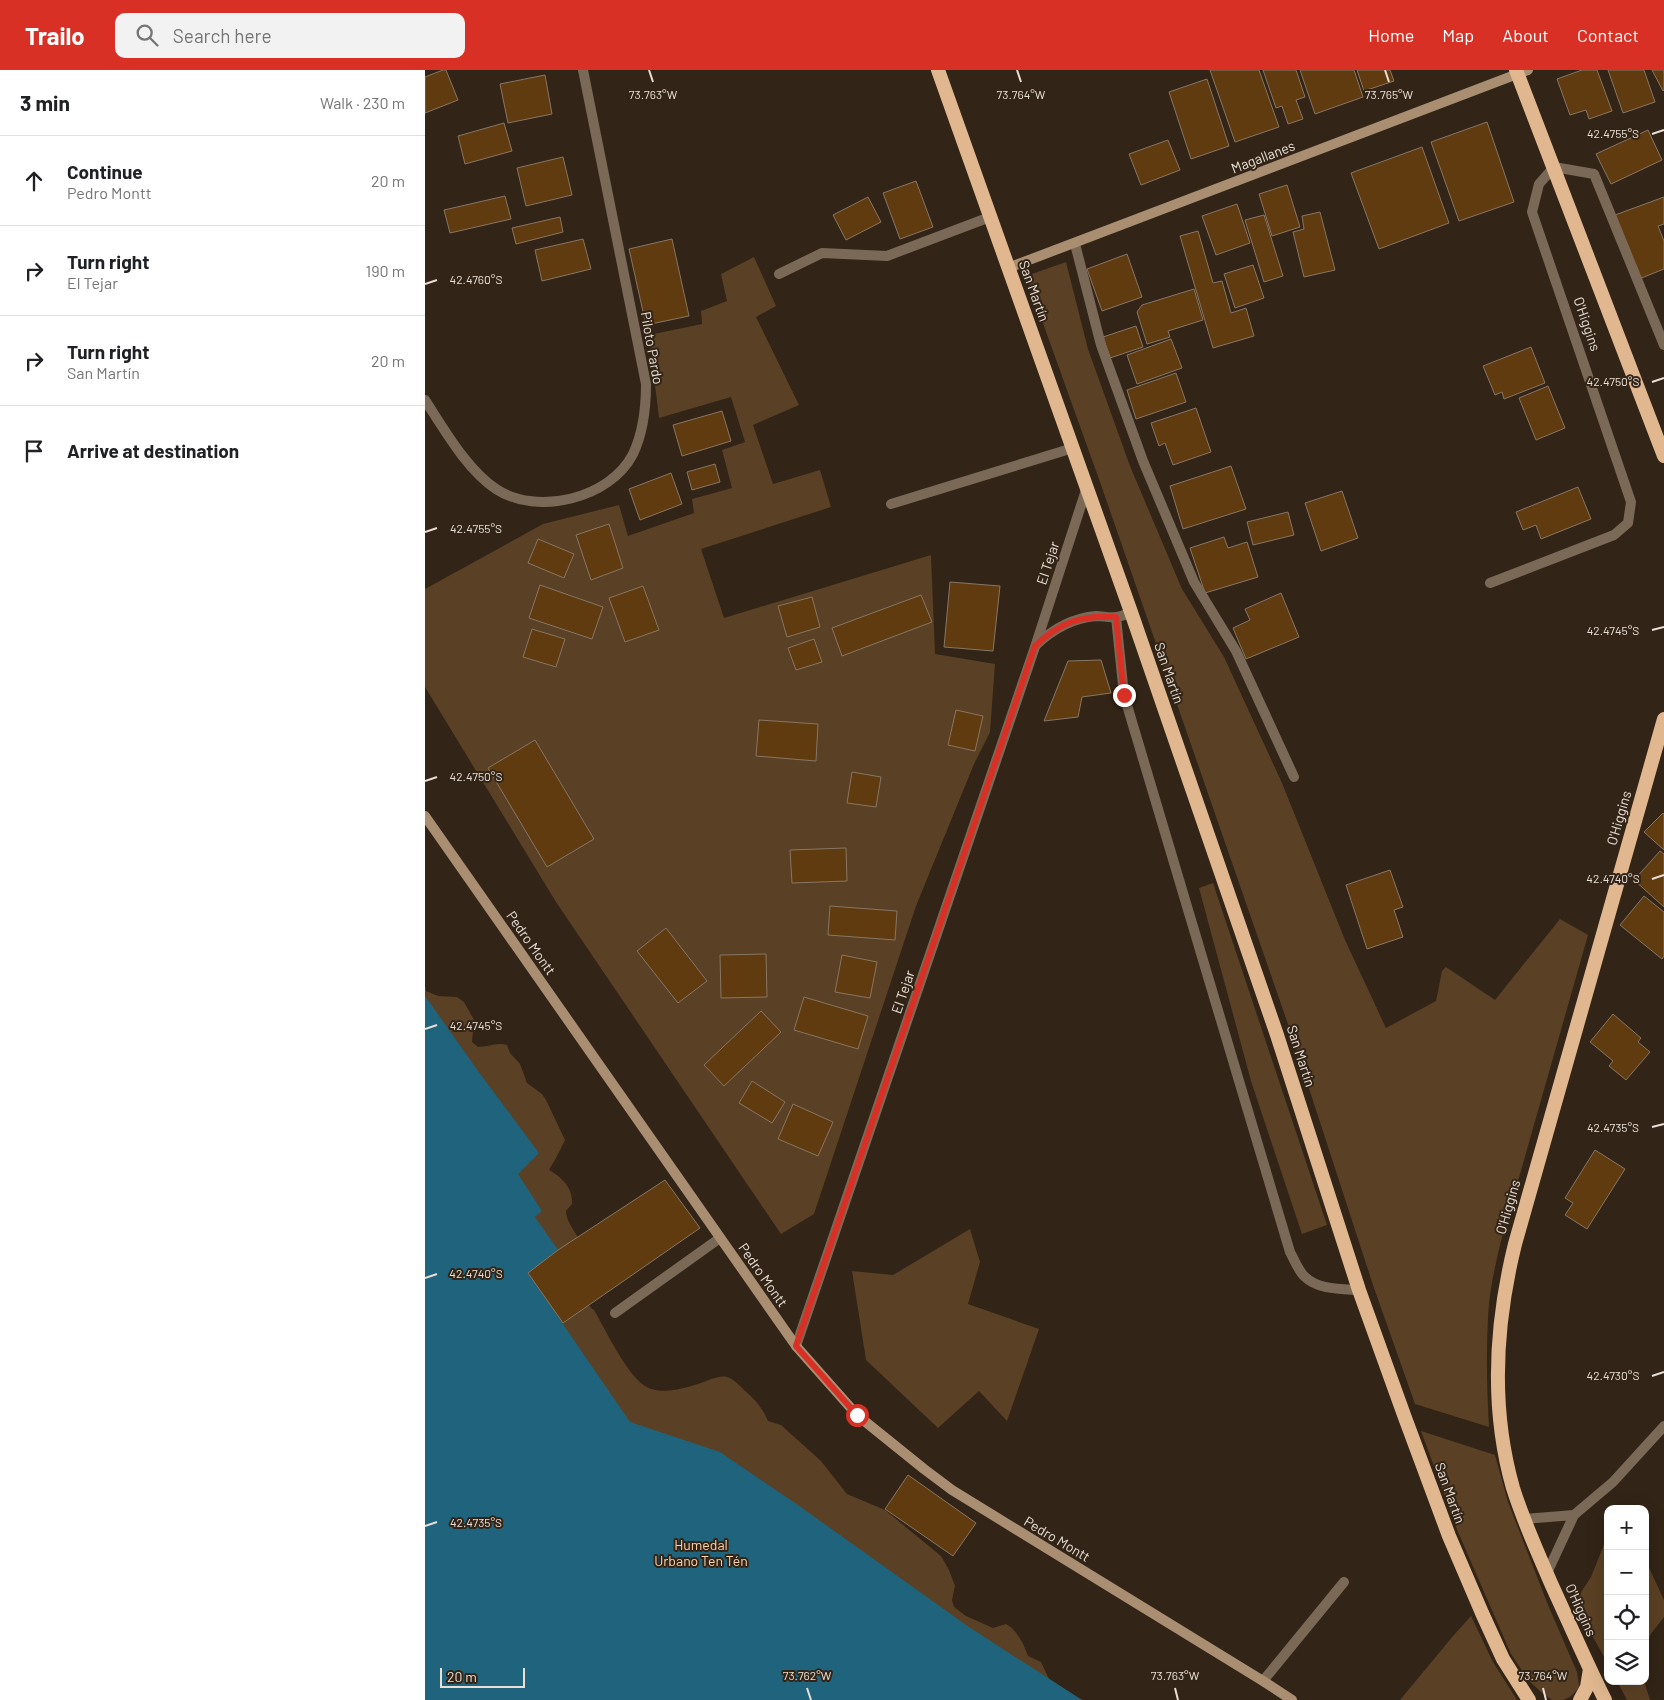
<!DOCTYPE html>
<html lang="en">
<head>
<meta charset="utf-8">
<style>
  :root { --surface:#fff; --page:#f2f2f2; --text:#202124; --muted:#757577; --line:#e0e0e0; --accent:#d93025 }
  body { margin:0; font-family:Barlow,sans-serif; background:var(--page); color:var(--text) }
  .controls { position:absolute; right:15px; bottom:15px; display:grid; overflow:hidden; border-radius:10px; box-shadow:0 5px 20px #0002 }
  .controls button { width:45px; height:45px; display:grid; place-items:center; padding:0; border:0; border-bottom:1px solid var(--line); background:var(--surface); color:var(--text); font:25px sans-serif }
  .scale { position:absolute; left:15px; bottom:12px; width:85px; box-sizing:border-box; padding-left:5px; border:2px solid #e9dfd6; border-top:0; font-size:14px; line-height:18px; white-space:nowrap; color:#e9dfd6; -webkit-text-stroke:4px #322416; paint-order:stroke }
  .stop { position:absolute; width:15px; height:15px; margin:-11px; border:4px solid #d93025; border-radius:50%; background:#fff }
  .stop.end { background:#d93025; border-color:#fff; box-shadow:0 1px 5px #0008 }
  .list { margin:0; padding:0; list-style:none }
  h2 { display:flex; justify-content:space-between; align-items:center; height:65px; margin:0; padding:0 20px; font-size:21px }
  h2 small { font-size:16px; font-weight:400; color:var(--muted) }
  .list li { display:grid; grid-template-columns:32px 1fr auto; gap:15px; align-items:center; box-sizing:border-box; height:90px; padding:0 20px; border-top:1px solid var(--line) }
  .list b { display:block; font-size:19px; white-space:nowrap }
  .list p { margin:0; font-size:16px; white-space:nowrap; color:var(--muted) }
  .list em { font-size:16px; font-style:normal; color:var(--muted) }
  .icon { flex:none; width:28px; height:28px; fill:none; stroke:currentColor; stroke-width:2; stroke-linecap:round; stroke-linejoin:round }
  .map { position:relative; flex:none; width:1239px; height:1630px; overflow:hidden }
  header { display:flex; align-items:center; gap:30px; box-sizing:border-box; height:70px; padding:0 25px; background:var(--accent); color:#fff }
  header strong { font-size:24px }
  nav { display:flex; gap:28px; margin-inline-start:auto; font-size:18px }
  .search { width:350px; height:45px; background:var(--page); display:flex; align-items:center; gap:12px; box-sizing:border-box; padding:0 18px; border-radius:10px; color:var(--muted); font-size:19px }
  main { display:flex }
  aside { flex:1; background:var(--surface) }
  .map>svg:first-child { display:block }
  .green { fill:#5a4024 }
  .water { fill:#1f647c }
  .building { fill:#603b0f; stroke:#877665 }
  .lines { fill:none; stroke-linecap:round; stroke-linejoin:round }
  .service { stroke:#7b6957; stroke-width:10 }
  .minor { stroke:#7b6957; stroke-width:10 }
  .secondary { stroke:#aa8e72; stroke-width:10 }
  .trunk { stroke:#e0b78f; stroke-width:14 }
  .route { stroke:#d93025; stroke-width:6 }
  .ticks { fill:none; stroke:#e9dfd6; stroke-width:2 }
  .labels { text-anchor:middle; stroke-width:4; stroke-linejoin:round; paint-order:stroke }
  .street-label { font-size:14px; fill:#e9dfd6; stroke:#322416 }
  .park-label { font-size:14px; fill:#fbd5b1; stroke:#322416 }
  .ticks-label { font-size:12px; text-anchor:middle; fill:#e9dfd6; stroke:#322416; stroke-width:4; stroke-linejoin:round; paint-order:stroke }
</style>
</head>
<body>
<header>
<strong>Trailo</strong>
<div class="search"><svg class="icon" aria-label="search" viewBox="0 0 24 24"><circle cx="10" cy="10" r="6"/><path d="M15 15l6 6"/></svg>Search here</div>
<nav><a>Home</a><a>Map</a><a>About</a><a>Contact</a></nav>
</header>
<main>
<aside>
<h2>3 min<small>Walk · 230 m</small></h2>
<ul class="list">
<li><svg class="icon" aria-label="ahead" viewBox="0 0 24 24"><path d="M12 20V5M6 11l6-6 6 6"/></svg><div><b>Continue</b><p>Pedro Montt</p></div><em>20 m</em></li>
<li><svg class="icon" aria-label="right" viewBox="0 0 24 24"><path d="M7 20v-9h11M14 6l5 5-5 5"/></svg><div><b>Turn right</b><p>El Tejar</p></div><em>190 m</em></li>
<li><svg class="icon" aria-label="right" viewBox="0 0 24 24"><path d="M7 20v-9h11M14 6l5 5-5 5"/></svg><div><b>Turn right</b><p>San Martín</p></div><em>20 m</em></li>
<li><svg class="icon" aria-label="arrive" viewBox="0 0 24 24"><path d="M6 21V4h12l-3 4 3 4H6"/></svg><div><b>Arrive at destination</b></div></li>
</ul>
</aside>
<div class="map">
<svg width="1239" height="1630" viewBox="0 0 1239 1630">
  <rect width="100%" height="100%" fill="#322416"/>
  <path class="green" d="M329 187 351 236 331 247 374 335 328 355 348 414 395 400 406 437 276 479 299 548 506 485 510 584 570 594 565 662 549 694 491 836 389 1144 356 1164 131 832 0 617V519L118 454 194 435 203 466 269 443 267 429 307 418 297 380 320 372 306 327 234 348 224 265 277 254 276 241 302 231 296 204Z
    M641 192 663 279 705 396 757 519 799 587 857 713 920 870 961 958 1011 931 1017 901 1021 897 1070 930 1135 849 1163 865 1076 1171C1070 1196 1064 1222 1063 1248 1061 1285 1062 1321 1064 1357L990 1334 948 1215 865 960 675 412 601 206Z
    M788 813 902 1155 877 1164 826 1011 774 818Z
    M0 916 1 921 13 926 32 927 39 932 49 950 47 972 53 977C63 977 72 972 82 975L85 983 95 994 102 1013 117 1024 121 1030 140 1070 131 1088 124 1100C137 1107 148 1118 147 1134L141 1141C142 1157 157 1167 158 1180 159 1194 156 1233 169 1240 180 1259 202 1305 220 1316 236 1326 260 1318 276 1313 284 1310 294 1305 302 1307 309 1309 315 1316 320 1321 330 1329 338 1339 343 1351L356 1355 396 1391 422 1424 460 1440 516 1486 524 1500 530 1516 527 1530 529 1537 541 1546 568 1558 581 1554C592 1560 599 1574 603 1586L616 1592 624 1609 657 1630H0Z
    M545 1159 555 1192 543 1234 614 1259 582 1351 554 1321 513 1358 441 1290 427 1201 468 1205Z
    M996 1361 1070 1385 1083 1432 1123 1535 1152 1602 1154 1615 1153 1619 1145 1627 1138 1630H1127L1117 1623 1104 1611 1086 1584 1033 1462Z
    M1183 1469V1594L1149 1533 1166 1507 1180 1472Z
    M1220 1489 1239 1530V1547L1225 1565 1220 1581Z
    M1046 1546 1068 1592 1092 1630H975L1028 1566Z
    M1192 1611H1219L1225 1630H1202Z"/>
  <path class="water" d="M0 926 56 1005 114 1083 93 1104 117 1141 110 1147 133 1180 103 1203 205 1352 295 1382 373 1435 544 1557 657 1630H0Z"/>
  <path class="building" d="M18 0H21L33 30 0 43V7Z
    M785 0H834L854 57 810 72Z
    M838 0H871L880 27 871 30 878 49 863 54 857 36 851 38Z
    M875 0H929L938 27 890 44Z
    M932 0H965L969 11 939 21Z
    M1157 0H1172L1187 41 1164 49 1161 40 1145 45 1132 9Z
    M1183 0H1219L1230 32 1198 43Z
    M1227 0H1239V20L1238 21Z
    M120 5 127 44 83 53 75 14Z
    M782 9 804 76 766 89 744 22Z
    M1062 52 1089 132 1034 151 1006 72Z
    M79 53 87 81 40 94 33 66Z
    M1223 60 1237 90 1186 114 1171 84Z
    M743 70 755 100 716 115 704 84Z
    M997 77 1024 153 954 179 926 103Z
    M138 87 147 125 101 136 92 98Z
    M491 111 508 157 475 169 458 123Z
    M862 115 875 157 847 166 834 124Z
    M80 126 86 149 25 163 19 140Z
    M443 127 456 152 421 170 408 145Z
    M1239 127V154L1233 156 1239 171V199L1214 209 1190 145Z
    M812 134 825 173 791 185 777 146Z
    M895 142 910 200 879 207 868 162 879 159 877 146Z
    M839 145 858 206 839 212 820 150Z
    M135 147 138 162 91 174 87 158Z
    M773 161 788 213 797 211 806 243 821 238 829 266 788 278 755 166Z
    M158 169 166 199 117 211 110 180Z
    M247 169 264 246 221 255 204 179Z
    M702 184 717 227 677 241 662 199Z
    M828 195 839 228 810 238 799 204Z
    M769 219 778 250 743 261 745 267 722 274 712 242 717 235Z
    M711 256 718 277 685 288 678 267Z
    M746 269 757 298 712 314 702 285Z
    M1106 277 1120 313 1079 329 1077 322 1070 325 1058 296Z
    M751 303 761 332 711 349 702 320Z
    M1123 316 1140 358 1111 370 1094 328Z
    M771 338 786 382 748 395 740 373 734 376 726 353Z
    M297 341 306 371 257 386 248 355Z
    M290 394 295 412 267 420 262 402Z
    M806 396 821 439 758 459 745 416Z
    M246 403 257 434 215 450 204 419Z
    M1153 417 1166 449 1116 469 1111 455 1098 460 1091 442Z
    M917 421 933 468 896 481 880 433Z
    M863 442 869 465 828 475 822 452Z
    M184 454 198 498 166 510 151 465Z
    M799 467 803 478 822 472 833 507 780 523 765 478Z
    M113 469 149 484 139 508 103 493Z
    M525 512 575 516 568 581 519 577Z
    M115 515 178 537 167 569 104 548Z
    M218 516 234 560 200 572 184 528Z
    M856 523 874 567 821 589 808 558 825 550 820 539Z
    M496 525 507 552 417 586 407 558Z
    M387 527 395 557 362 567 353 536Z
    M107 559 140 569 131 597 98 587Z
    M389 569 397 592 371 600 363 578Z
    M676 590 686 623 657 627 653 647 619 651 643 591Z
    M531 640 558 646 550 681 523 675Z
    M334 650 393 654 391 691 331 686Z
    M110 670 169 769 122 797 63 698Z
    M427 702 456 707 451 737 422 733Z
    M1238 743 1239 744V780L1219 762Z
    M421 778 422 811 367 813 365 780Z
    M1235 781 1239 784V837L1209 810Z
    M965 800 978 837 969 840 978 867 942 879 921 815Z
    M1219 826 1239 842V886L1237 889 1195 855Z
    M405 836 472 841 470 870 403 865Z
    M241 858 282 911 253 933 212 881Z
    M341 884 342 927 296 928 295 885Z
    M417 885 452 892 445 928 410 922Z
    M379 927 443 946 433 979 369 960Z
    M336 941 356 962 299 1016 279 995Z
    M1188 944 1216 968 1213 972 1225 982 1201 1010 1184 996 1188 991 1165 972Z
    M327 1011 360 1032 347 1053 314 1033Z
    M368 1034 408 1052 393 1086 353 1069Z
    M1170 1080 1200 1099 1162 1159 1140 1145 1148 1133 1140 1128Z
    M240 1110 275 1158 138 1253 103 1203 133 1180Z
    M483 1405 551 1453 528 1486 460 1439Z"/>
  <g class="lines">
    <path class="service" d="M354 204 397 183 462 186 565 147
      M466 434 648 378
      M190 1243 295 1168
      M838 1611 919 1512"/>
    <path class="minor" d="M650 174 676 275 718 391 769 512 811 581 869 707
      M0 330C19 359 42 400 71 419 112 446 185 429 208 384 218 363 221 337 221 314L158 0
      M1065 513 1189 465 1203 453 1206 432 1107 142 1114 114 1129 97 1169 104 1239 275
      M691 547 699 625 865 1182C869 1189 873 1200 879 1206 893 1220 915 1219 934 1220
      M611 575C628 559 647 548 671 546 678 546 684 548 691 547 696 547 701 544 706 542
      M371 1276 610 577 662 417
      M1098 1449 1149 1445
      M1122 1503 1149 1445 1188 1412 1239 1356"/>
    <path class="secondary" d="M583 198 1103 0
      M0 746 371 1276 432 1345 499 1399 527 1420 838 1611 867 1630"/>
    <path class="trunk" d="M513 0 706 542 852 965 934 1220 979 1345 1024 1466 1057 1543 1078 1589 1104 1630
      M1091 0 1239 386
      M1155 1630 1162 1617 1165 1599
      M1180 1630C1162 1594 1146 1557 1129 1520 1114 1486 1099 1453 1088 1418 1065 1337 1070 1255 1090 1174L1239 649"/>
  </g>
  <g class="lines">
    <path class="route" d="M432 1345 371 1276 610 576C635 552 656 545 691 547L699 625"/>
  </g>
  <path class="ticks" d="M224 0 228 12M592 0 596 12M960 0 964 12M1227 64 1239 60M0 214 12 210M1227 312 1239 308M0 462 12 458M1227 560 1239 557M0 711 12 707M1227 809 1239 805M0 959 12 955M1227 1057 1239 1054M0 1208 12 1204M1227 1306 1239 1302M0 1456 12 1452M382 1618 386 1630M750 1618 753 1630M1118 1618 1121 1630"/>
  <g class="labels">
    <g class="street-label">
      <text transform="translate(838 87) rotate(-21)" y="5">Magallanes</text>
      <text transform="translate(609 221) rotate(70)" y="5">San Martín</text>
      <text transform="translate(1162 254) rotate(71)" y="5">O'Higgins</text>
      <text transform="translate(227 278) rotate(80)" y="5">Piloto Pardo</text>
      <text transform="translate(623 493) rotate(-72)" y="5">El Tejar</text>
      <text transform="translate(744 603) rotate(71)" y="5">San Martín</text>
      <text transform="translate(1194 748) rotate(-74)" y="5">O'Higgins</text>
      <text transform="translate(106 873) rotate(55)" y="5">Pedro Montt</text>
      <text transform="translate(478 922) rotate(-71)" y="5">El Tejar</text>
      <text transform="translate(876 986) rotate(72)" y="5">San Martín</text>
      <text transform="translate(1083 1137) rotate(-74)" y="5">O'Higgins</text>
      <text transform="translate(338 1205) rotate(55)" y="5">Pedro Montt</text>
      <text transform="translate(1025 1423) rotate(70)" y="5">San Martín</text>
      <text transform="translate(632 1469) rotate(31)" y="5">Pedro Montt</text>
      <text transform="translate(1156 1540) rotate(66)" y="5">O'Higgins</text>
    </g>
    <g class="park-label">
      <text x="276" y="1480">Humedal<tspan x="276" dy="16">Urbano Ten Tén</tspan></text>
    </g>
  </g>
  <g class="ticks-label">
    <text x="228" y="29">73.763°W</text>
    <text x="596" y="29">73.764°W</text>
    <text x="964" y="29">73.765°W</text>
    <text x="1188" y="68">42.4755°S</text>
    <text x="51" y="214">42.4760°S</text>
    <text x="1188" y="316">42.4750°S</text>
    <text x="51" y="463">42.4755°S</text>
    <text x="1188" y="565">42.4745°S</text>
    <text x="51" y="711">42.4750°S</text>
    <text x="1188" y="813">42.4740°S</text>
    <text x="51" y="960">42.4745°S</text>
    <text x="1188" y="1062">42.4735°S</text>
    <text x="51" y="1208">42.4740°S</text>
    <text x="1188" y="1310">42.4730°S</text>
    <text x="51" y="1457">42.4735°S</text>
    <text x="382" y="1610">73.762°W</text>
    <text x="750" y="1610">73.763°W</text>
    <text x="1118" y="1610">73.764°W</text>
  </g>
</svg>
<div class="controls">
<button>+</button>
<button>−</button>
<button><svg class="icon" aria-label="locate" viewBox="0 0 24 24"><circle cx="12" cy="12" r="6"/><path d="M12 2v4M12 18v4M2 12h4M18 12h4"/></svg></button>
<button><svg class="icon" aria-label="layers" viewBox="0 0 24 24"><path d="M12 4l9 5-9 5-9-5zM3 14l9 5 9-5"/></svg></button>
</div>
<div class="scale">20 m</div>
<div class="stop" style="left:432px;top:1345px"></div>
<div class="stop end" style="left:699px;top:625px"></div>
</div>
</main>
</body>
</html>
